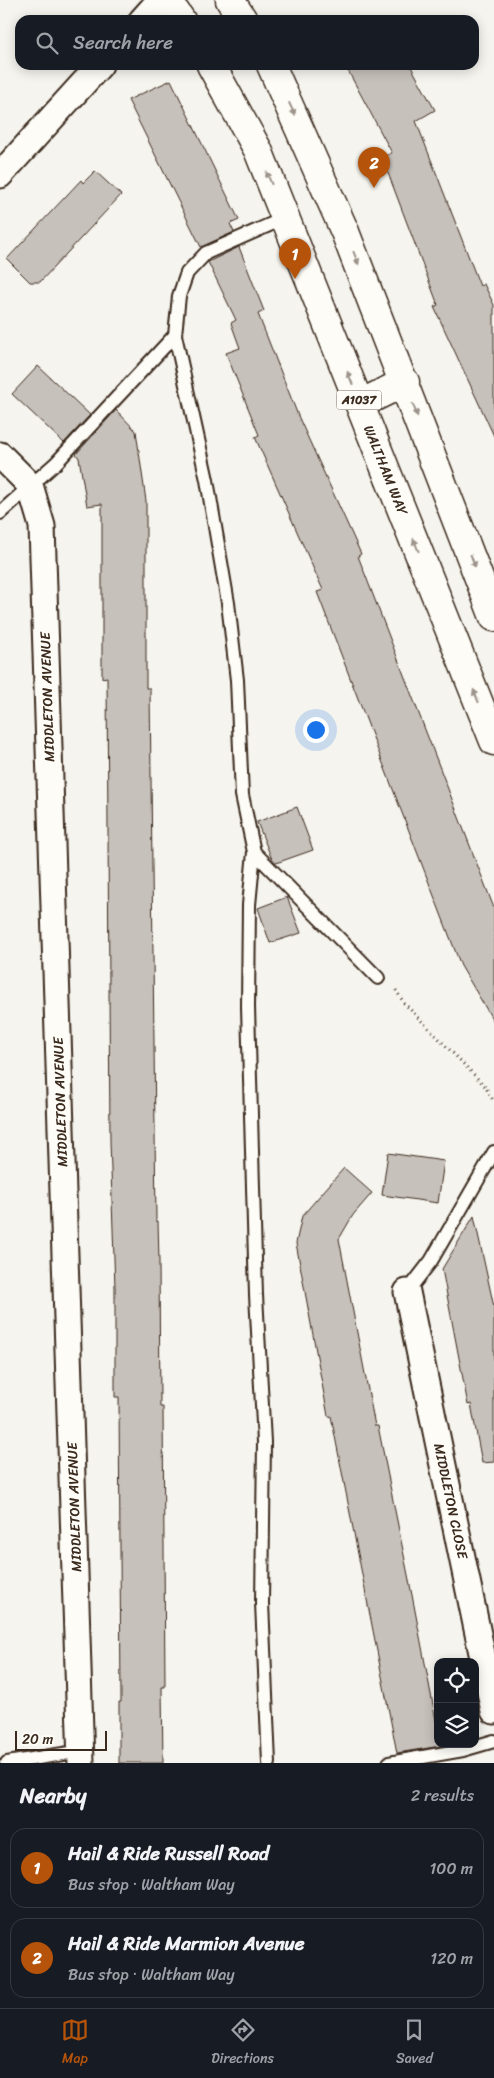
<!DOCTYPE html>
<html lang="en">
<head>
<meta charset="utf-8">
<style>
  :root { --surface:#171b24; --page:#242831; --text:#f1f3f6; --muted:#9ea1a6; --line:#363941; --accent:#b45309 }
  body { margin:0; font-family:Sriracha,sans-serif; background:var(--page); color:var(--text) }
  .controls { position:absolute; right:15px; bottom:15px; display:grid; overflow:hidden; border-radius:10px; box-shadow:0 2px 12px #0003 }
  .controls button { width:45px; height:45px; display:grid; place-items:center; padding:0; border:0; border-bottom:1px solid var(--line); background:var(--surface); color:var(--text); font:25px sans-serif }
  .scale { position:absolute; left:15px; bottom:12px; width:92px; box-sizing:border-box; padding-left:5px; border:2px solid #3b2a1e; border-top:0; font-size:14px; line-height:18px; white-space:nowrap; color:#3b2a1e; -webkit-text-stroke:4px #fdfcf7; paint-order:stroke }
  .you { position:absolute; left:315px; top:729px; width:18px; height:18px; margin:-12px; border:4px solid #fff; border-radius:50%; background:#1a73e8; box-shadow:0 0 0 8px #1a73e833 }
  .badge { display:grid; place-items:center; width:32px; height:32px; border-radius:50%; background:var(--accent); color:#fff; font-size:16px; font-weight:700 }
  .pin { position:absolute; translate:-50% -41px; filter:drop-shadow(0 1px 2px #0008) }
  .pin::after { content:''; position:absolute; top:26px; width:18px; height:15px; background:inherit; clip-path:polygon(0 0,100% 0,50% 100%) }
  .list { margin:0; padding:0; list-style:none }
  h2 { display:flex; justify-content:space-between; align-items:center; height:65px; margin:0; padding:0 20px; font-size:21px }
  h2 small { font-size:16px; font-weight:400; color:var(--muted) }
  .list li { display:grid; grid-template-columns:32px 1fr auto; gap:15px; align-items:center; box-sizing:border-box; height:80px; margin:0 10px 10px; padding:0 10px; border:1px solid var(--line); border-radius:15px }
  .list b { display:block; font-size:19px; white-space:nowrap }
  .list p { margin:0; font-size:16px; white-space:nowrap; color:var(--muted) }
  .list em { font-size:16px; font-style:normal; color:var(--muted) }
  .icon { flex:none; width:28px; height:28px; fill:none; stroke:currentColor; stroke-width:2; stroke-linecap:round; stroke-linejoin:round }
  .map { position:relative; flex:none; width:494px; height:1763px; overflow:hidden }
  .search { position:absolute; background:var(--surface); box-shadow:0 2px 12px #0003; left:15px; right:15px; top:15px; height:55px; display:flex; align-items:center; gap:12px; box-sizing:border-box; padding:0 18px; border-radius:15px; color:var(--muted); font-size:19px }
  .sheet { height:245px; background:var(--surface) }
  nav { display:flex; justify-content:space-around; align-items:center; box-sizing:border-box; height:70px; border-top:1px solid var(--line); background:var(--surface); font-size:14px; color:var(--muted) }
  nav a { display:grid; justify-items:center; gap:2px }
  nav .on { color:var(--accent) }
  .map>svg:first-child { display:block }
  .building { fill:#c7c1bb; stroke:#3b2a1e }
  .lines { fill:none; stroke-linecap:round; stroke-linejoin:round }
  .service-casing { stroke:#3b2a1e; stroke-width:16 }
  .minor-casing { stroke:#3b2a1e; stroke-width:29 }
  .primary-casing { stroke:#3b2a1e; stroke-width:31 }
  .path { stroke:#3b2a1e; stroke-width:3; stroke-dasharray:1 4; stroke-linecap:butt }
  .service { stroke:#fdfcf7; stroke-width:12 }
  .minor { stroke:#fdfcf7; stroke-width:25 }
  .primary { stroke:#fdfcf7; stroke-width:28 }
  .oneway { fill:#9c938a }
  .labels { text-anchor:middle; stroke-width:5; stroke-linejoin:round; paint-order:stroke }
  .shield { fill:#fdfcf7; stroke:#75695f; stroke-width:1 }
  .shield-label { font-size:12px; font-weight:bold; fill:#3b2a1e }
  .street-label { font-size:14px; fill:#3b2a1e; stroke:#fdfcf7 }
</style>
</head>
<body>
<div class="map">
<svg width="494" height="1763" viewBox="0 0 494 1763">
  <rect width="100%" height="100%" fill="#f5f4ee"/>
  <filter id="ink" filterUnits="userSpaceOnUse"><feTurbulence type="fractalNoise" baseFrequency=".02" numOctaves="2"/><feDisplacementMap in="SourceGraphic" scale="10" xChannelSelector="R" yChannelSelector="G"/><feConvolveMatrix kernelMatrix="1 2 1 2 8 2 1 2 1" color-interpolation-filters="sRGB"/></filter>
  <g filter="url(#ink)">
    <path class="building" d="M345 65H410L435 110 416 121 480 286 484 284 494 305V436L434 307 438 305 382 157 392 153Z
      M171 80 239 220 230 224 234 232 201 247 128 100Z
      M95 171 121 195 40 282H30L7 259 81 180 83 183Z
      M239 247 264 311 258 314 299 418 361 554 358 556 494 908V1022L461 966 317 592 323 590 255 437 259 435 226 353 240 348 231 323 236 320 208 262Z
      M38 366 90 415 64 443 12 394Z
      M116 410 136 431 146 501V688H150L156 1221H158L159 1261 160 1407H163L165 1687H162L163 1763H119V1702H121L119 1397H115V1288L110 1141 107 677 102 678V504L87 506 79 458 76 454Z
      M297 807 313 850 276 863 271 857 257 822Z
      M287 897 301 933 270 943 258 908Z
      M388 1153 444 1161 438 1203 382 1195Z
      M344 1168 372 1193 353 1215 339 1239 375 1426H378L412 1595 438 1731V1744L441 1746 397 1753 331 1416H328L296 1243 302 1216Z
      M474 1216 494 1307V1462L482 1463 471 1404 468 1405 442 1269Z"/>
    <g class="lines">
      <g class="service-casing">
        <path id="service" d="M175 335 207 480 228 603 237 680 242 795 254 852 249 905 248 1007 256 1295 264 1442 262 1603 269 1763
          M0 513 56 463 175 335 179 296 187 273 206 253 285 218
          M254 852 378 978
          M407 1292 431 1261 494 1152
          M7 1763 82 1751
          M389 1763 463 1750 494 1741"/>
      </g>
      <g class="minor-casing">
        <path id="minor" d="M142 20 160 0
          M0 175 100 65
          M0 455 30 485 42 526 81 1763
          M407 1292 494 1711"/>
      </g>
      <g class="primary-casing">
        <path id="primary" d="M167 0 181 20
          M230 0 243 20
          M211 65 258 150 494 741
          M271 65 345 232 494 617
          M360 404 405 382"/>
      </g>
      <path class="path" d="M396 990 404 1003 485 1086 494 1102"/>
      <use href="#service" class="service"/>
      <use href="#minor" class="minor"/>
      <use href="#primary" class="primary"/>
    </g>
    <defs><path id="oneway-solid" d="M-6-.8H1V-3.2L6.5 0L1 3.2V.8H-6Z" transform="scale(1.25)"/></defs>
    <g class="oneway">
      <use href="#oneway-solid" transform="translate(292 109) rotate(65)"/>
      <use href="#oneway-solid" transform="translate(269 178) rotate(-112)"/>
      <use href="#oneway-solid" transform="translate(356 258) rotate(68)"/>
      <use href="#oneway-solid" transform="translate(350 378) rotate(-112)"/>
      <use href="#oneway-solid" transform="translate(415 410) rotate(69)"/>
      <use href="#oneway-solid" transform="translate(416 545) rotate(-112)"/>
      <use href="#oneway-solid" transform="translate(473 561) rotate(69)"/>
      <use href="#oneway-solid" transform="translate(476 696) rotate(-112)"/>
    </g>
  </g>
  <g class="labels">
    <rect class="shield" x="336.5" y="390.5" width="45" height="19" rx="4"/>
    <g class="shield-label">
      <text x="359" y="404">A1037</text>
    </g>
    <g class="street-label">
      <text transform="translate(386 470) rotate(68)" y="5">WALTHAM WAY</text>
      <text transform="translate(47 697) rotate(-92)" y="5">MIDDLETON AVENUE</text>
      <text transform="translate(60 1102) rotate(-92)" y="5">MIDDLETON AVENUE</text>
      <text transform="translate(451 1501) rotate(78)" y="5">MIDDLETON CLOSE</text>
      <text transform="translate(74 1507) rotate(-92)" y="5">MIDDLETON AVENUE</text>
    </g>
  </g>
</svg>
<div class="controls">
<button><svg class="icon" aria-label="locate" viewBox="0 0 24 24"><circle cx="12" cy="12" r="6"/><path d="M12 2v4M12 18v4M2 12h4M18 12h4"/></svg></button>
<button><svg class="icon" aria-label="layers" viewBox="0 0 24 24"><path d="M12 4l9 5-9 5-9-5zM3 14l9 5 9-5"/></svg></button>
</div>
<div class="scale">20 m</div>
<div class="you"></div>
<div class="pin badge" style="left:295px;top:279px">1</div>
<div class="pin badge" style="left:374px;top:188px">2</div>
<div class="search"><svg class="icon" aria-label="search" viewBox="0 0 24 24"><circle cx="10" cy="10" r="6"/><path d="M15 15l6 6"/></svg>Search here</div>
</div>
<section class="sheet">
<h2>Nearby<small>2 results</small></h2>
<ul class="list">
<li><span class="badge">1</span><div><b>Hail &amp; Ride Russell Road</b><p>Bus stop · Waltham Way</p></div><em>100 m</em></li>
<li><span class="badge">2</span><div><b>Hail &amp; Ride Marmion Avenue</b><p>Bus stop · Waltham Way</p></div><em>120 m</em></li>
</ul>
</section>
<nav>
<a class="on"><svg class="icon" aria-label="map" viewBox="0 0 24 24"><path d="M3 6l6-2 6 2 6-2v14l-6 2-6-2-6 2zM9 4v14M15 6v14"/></svg>Map</a>
<a><svg class="icon" aria-label="directions" viewBox="0 0 24 24"><path d="M12 3l9 9-9 9-9-9zM9 14v-3h6M13 9l2 2-2 2"/></svg>Directions</a>
<a><svg class="icon" aria-label="saved" viewBox="0 0 24 24"><path d="M7 4h10v16l-5-4-5 4z"/></svg>Saved</a>
</nav>
</body>
</html>
